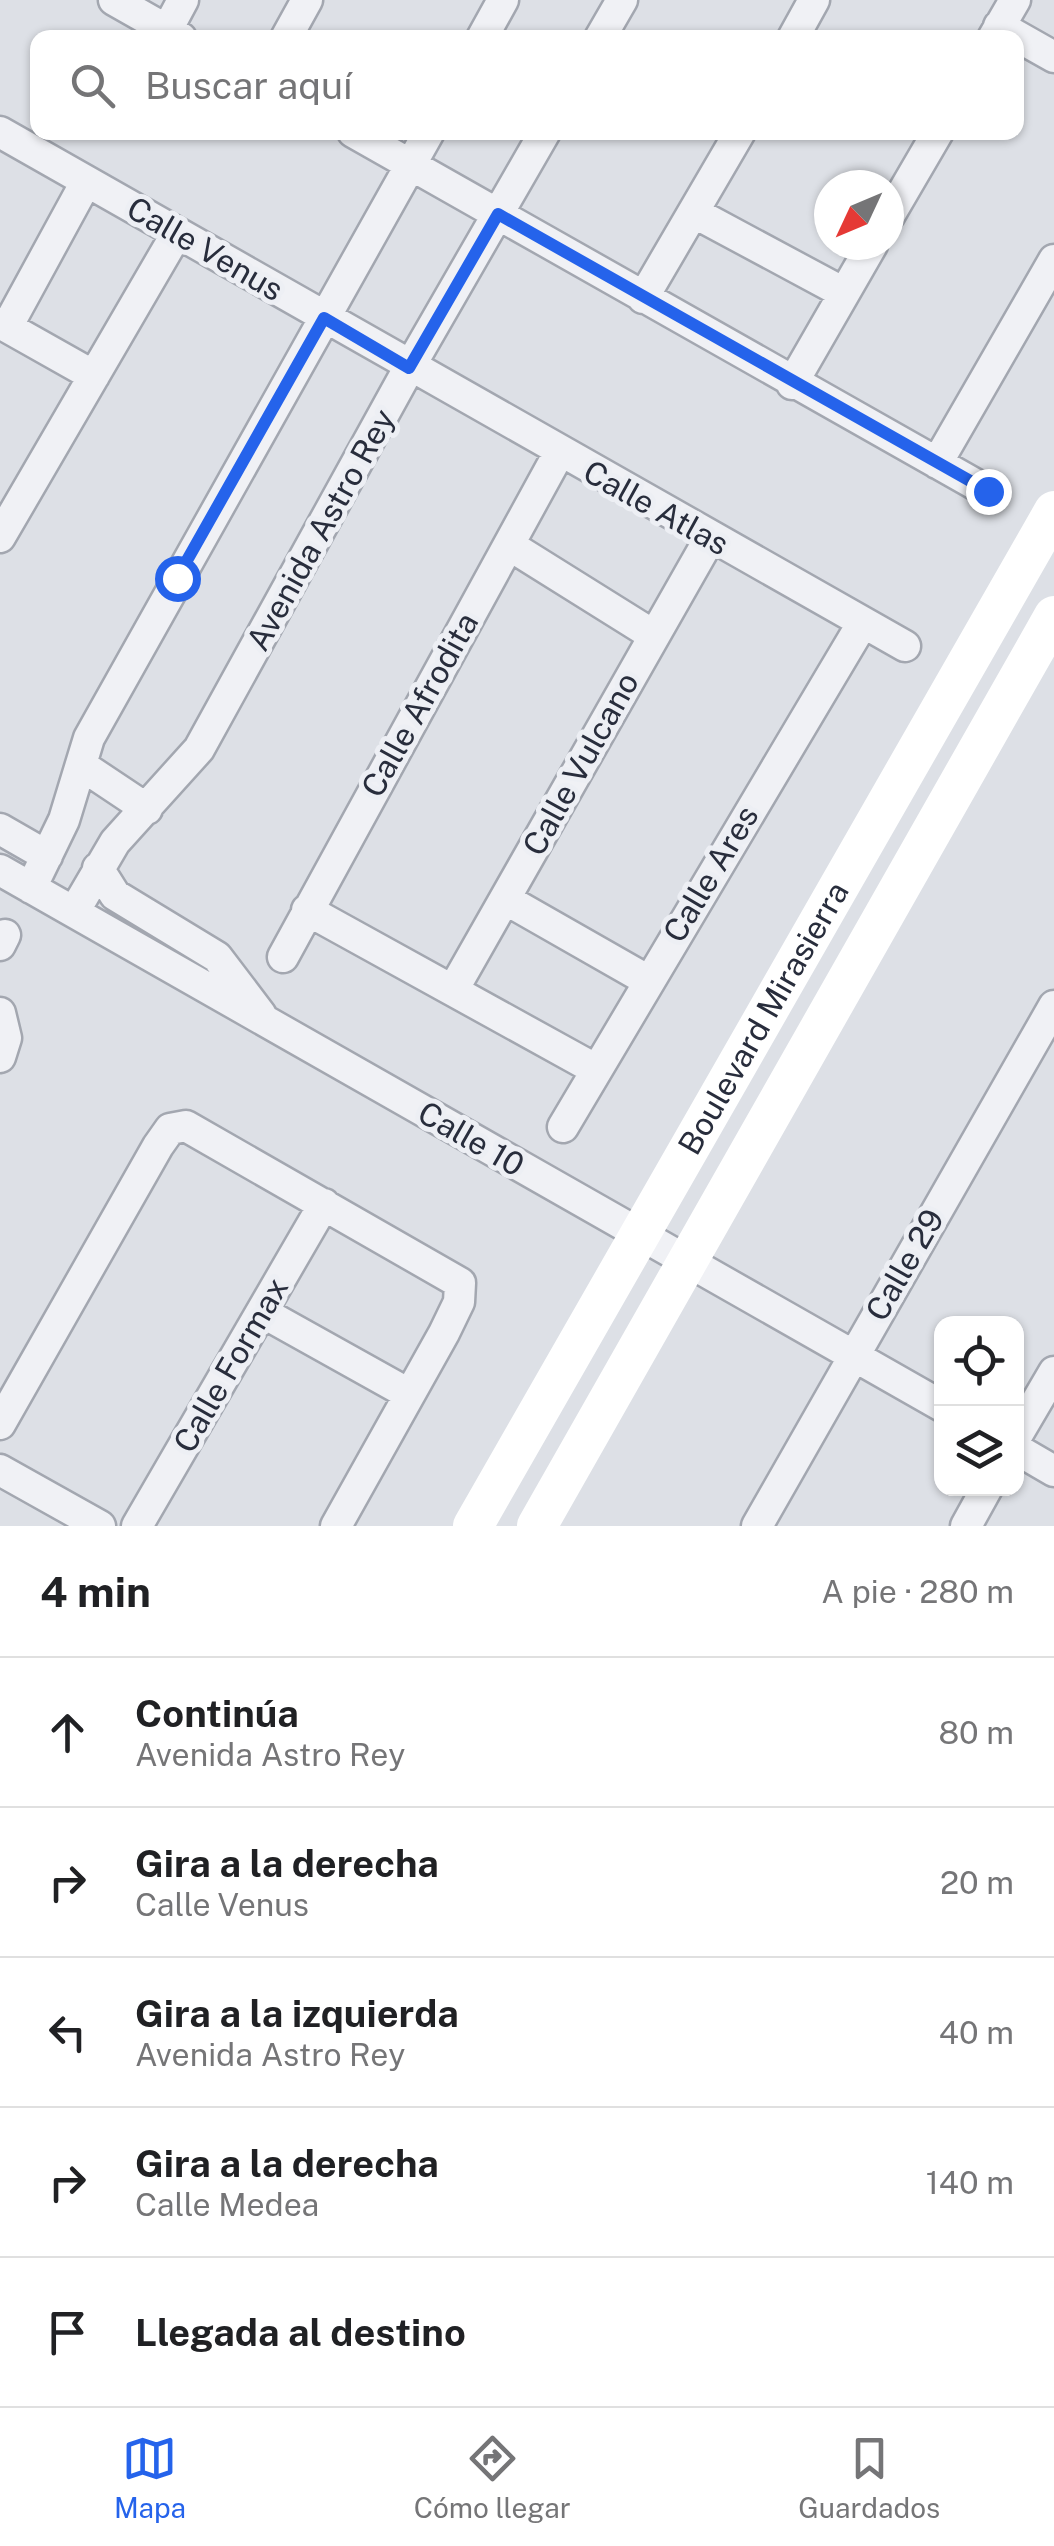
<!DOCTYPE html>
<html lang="es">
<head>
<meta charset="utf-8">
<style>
  :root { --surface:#fff; --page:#f2f2f2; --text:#202124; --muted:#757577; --line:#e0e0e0; --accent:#2563eb }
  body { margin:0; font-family:"Public Sans",sans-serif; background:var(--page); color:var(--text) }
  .controls { position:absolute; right:30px; bottom:30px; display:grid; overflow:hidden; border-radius:20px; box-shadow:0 2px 8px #0004 }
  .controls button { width:90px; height:90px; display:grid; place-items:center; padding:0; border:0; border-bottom:2px solid var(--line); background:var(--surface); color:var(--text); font:50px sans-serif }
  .compass { position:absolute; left:814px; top:170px; width:90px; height:90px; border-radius:50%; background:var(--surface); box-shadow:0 2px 8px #0004; rotate:226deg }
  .stop { position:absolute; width:30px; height:30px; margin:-22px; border:8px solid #2563eb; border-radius:50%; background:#fff }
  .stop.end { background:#2563eb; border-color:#fff; box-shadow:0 2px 10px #0008 }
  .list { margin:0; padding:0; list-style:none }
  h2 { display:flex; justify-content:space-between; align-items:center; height:130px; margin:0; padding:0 40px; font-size:42px }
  h2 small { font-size:32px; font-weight:400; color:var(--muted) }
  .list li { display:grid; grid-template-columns:65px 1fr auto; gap:30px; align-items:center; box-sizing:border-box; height:150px; padding:0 40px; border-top:2px solid var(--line) }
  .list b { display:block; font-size:38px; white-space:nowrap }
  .list p { margin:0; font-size:32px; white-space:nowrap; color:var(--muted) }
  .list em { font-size:32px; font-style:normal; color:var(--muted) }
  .icon { flex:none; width:55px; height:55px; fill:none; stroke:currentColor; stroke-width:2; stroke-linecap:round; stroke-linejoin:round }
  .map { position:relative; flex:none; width:1054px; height:1526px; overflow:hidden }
  .search { position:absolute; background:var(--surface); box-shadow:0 2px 8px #0004; left:30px; right:30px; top:30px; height:110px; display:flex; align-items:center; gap:25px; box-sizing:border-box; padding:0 35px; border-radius:20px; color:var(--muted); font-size:38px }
  .sheet { height:880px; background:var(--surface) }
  nav { display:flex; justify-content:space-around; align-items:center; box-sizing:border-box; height:140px; border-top:2px solid var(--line); background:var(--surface); font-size:28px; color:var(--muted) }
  nav a { display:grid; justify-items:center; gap:5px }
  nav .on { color:var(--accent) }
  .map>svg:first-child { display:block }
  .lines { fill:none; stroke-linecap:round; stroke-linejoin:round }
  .minor-casing { stroke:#a3a7b0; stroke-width:35 }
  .minor { stroke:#f0f1f5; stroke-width:30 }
  .secondary { stroke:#fff; stroke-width:40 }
  .route { stroke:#2563eb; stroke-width:12 }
  .labels { text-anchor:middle; stroke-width:10; stroke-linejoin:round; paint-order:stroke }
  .street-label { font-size:32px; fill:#282d3c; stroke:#edeff4 }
</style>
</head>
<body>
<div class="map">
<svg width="1054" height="1526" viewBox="0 0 1054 1526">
  <rect width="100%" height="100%" fill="#dde0e6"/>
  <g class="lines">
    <g class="minor-casing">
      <path id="minor" d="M114 0 181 38
        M999 26 1054 57
        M167 30 183 0
        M286 38 307 0
        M482 38 503 0
        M600 38 622 0
        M793 38 814 0
        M993 38 1015 0
        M0 132 905 646
        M353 132 987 491
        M695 213 844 293
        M889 216 938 132
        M643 298 740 132
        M0 323 94 376
        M7 327 86 182
        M792 384 872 245
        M937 463 1054 260
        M0 537 177 233
        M509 545 653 635
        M81 765 147 809
        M0 829 47 856
        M98 868 115 895 217 957 261 1015
        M0 870 942 1406
        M31 888 64 820 89 738 429 132
        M505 899 647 980
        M307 910 595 1069
        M74 912 115 842 199 749 409 368 545 132
        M0 945 5 935
        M283 957 559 453
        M453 990 710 538
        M0 1013 6 1038 0 1057
        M563 1127 862 624
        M262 1312 409 1394
        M0 1424 158 1146 170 1129 186 1126 460 1283 459 1302 444 1333 336 1526
        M1016 1437 1054 1372
        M1016 1449 1054 1471
        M0 1470 100 1526
        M137 1526 324 1204
        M757 1526 1054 1006
        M966 1526 987 1488"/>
    </g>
    <use href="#minor" class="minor"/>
    <g class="secondary">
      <path id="s1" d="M473 1526 1054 511"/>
      <path d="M537 1526 1054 616"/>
    </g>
  </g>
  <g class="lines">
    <path class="route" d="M177 578 324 318 409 368 498 214 988 491"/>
  </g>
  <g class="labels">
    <g class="street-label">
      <text transform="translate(205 249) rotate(30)" y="11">Calle Venus</text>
      <text transform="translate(656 508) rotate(29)" y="11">Calle Atlas</text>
      <text transform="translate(321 530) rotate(-61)" y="11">Avenida Astro Rey</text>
      <text transform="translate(420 705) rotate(-61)" y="11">Calle Afrodita</text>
      <text transform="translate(581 764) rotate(-61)" y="11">Calle Vulcano</text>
      <text transform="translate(711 874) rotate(-59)" y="11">Calle Ares</text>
      <text dy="11" stroke="none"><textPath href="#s1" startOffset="585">Boulevard Mirasierra</textPath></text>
      <text transform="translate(471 1139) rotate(30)" y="11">Calle 10</text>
      <text transform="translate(905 1265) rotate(-60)" y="11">Calle 29</text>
      <text transform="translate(231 1365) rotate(-60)" y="11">Calle Formax</text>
    </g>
  </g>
</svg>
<div class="controls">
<button><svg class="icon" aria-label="locate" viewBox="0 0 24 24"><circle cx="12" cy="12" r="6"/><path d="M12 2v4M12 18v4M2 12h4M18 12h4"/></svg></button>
<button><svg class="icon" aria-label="layers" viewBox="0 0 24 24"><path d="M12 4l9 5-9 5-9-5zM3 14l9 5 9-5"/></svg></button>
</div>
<svg class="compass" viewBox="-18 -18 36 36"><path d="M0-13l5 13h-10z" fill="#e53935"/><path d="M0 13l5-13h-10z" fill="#757577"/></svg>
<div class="stop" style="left:177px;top:578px"></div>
<div class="stop end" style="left:988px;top:491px"></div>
<div class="search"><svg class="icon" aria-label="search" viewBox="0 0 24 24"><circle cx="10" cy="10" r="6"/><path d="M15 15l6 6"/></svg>Buscar aquí</div>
</div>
<section class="sheet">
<h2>4 min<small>A pie · 280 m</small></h2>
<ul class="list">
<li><svg class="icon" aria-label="ahead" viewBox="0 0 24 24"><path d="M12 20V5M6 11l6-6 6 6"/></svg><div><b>Continúa</b><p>Avenida Astro Rey</p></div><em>80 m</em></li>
<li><svg class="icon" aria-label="right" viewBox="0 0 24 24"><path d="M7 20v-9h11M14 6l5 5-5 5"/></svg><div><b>Gira a la derecha</b><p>Calle Venus</p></div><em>20 m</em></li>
<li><svg class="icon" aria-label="left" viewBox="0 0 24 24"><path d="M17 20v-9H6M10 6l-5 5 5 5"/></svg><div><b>Gira a la izquierda</b><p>Avenida Astro Rey</p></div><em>40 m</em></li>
<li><svg class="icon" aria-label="right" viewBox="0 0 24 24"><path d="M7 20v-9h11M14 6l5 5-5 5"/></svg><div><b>Gira a la derecha</b><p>Calle Medea</p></div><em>140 m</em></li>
<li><svg class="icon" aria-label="arrive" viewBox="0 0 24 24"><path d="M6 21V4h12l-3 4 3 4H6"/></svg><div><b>Llegada al destino</b></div></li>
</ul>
</section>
<nav>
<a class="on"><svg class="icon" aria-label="map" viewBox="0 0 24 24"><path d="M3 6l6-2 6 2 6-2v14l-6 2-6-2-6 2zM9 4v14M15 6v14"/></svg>Mapa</a>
<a><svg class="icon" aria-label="directions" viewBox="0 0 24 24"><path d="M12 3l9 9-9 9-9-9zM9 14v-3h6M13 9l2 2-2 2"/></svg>Cómo llegar</a>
<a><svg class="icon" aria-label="saved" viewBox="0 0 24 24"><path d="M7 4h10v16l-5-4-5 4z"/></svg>Guardados</a>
</nav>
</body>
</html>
